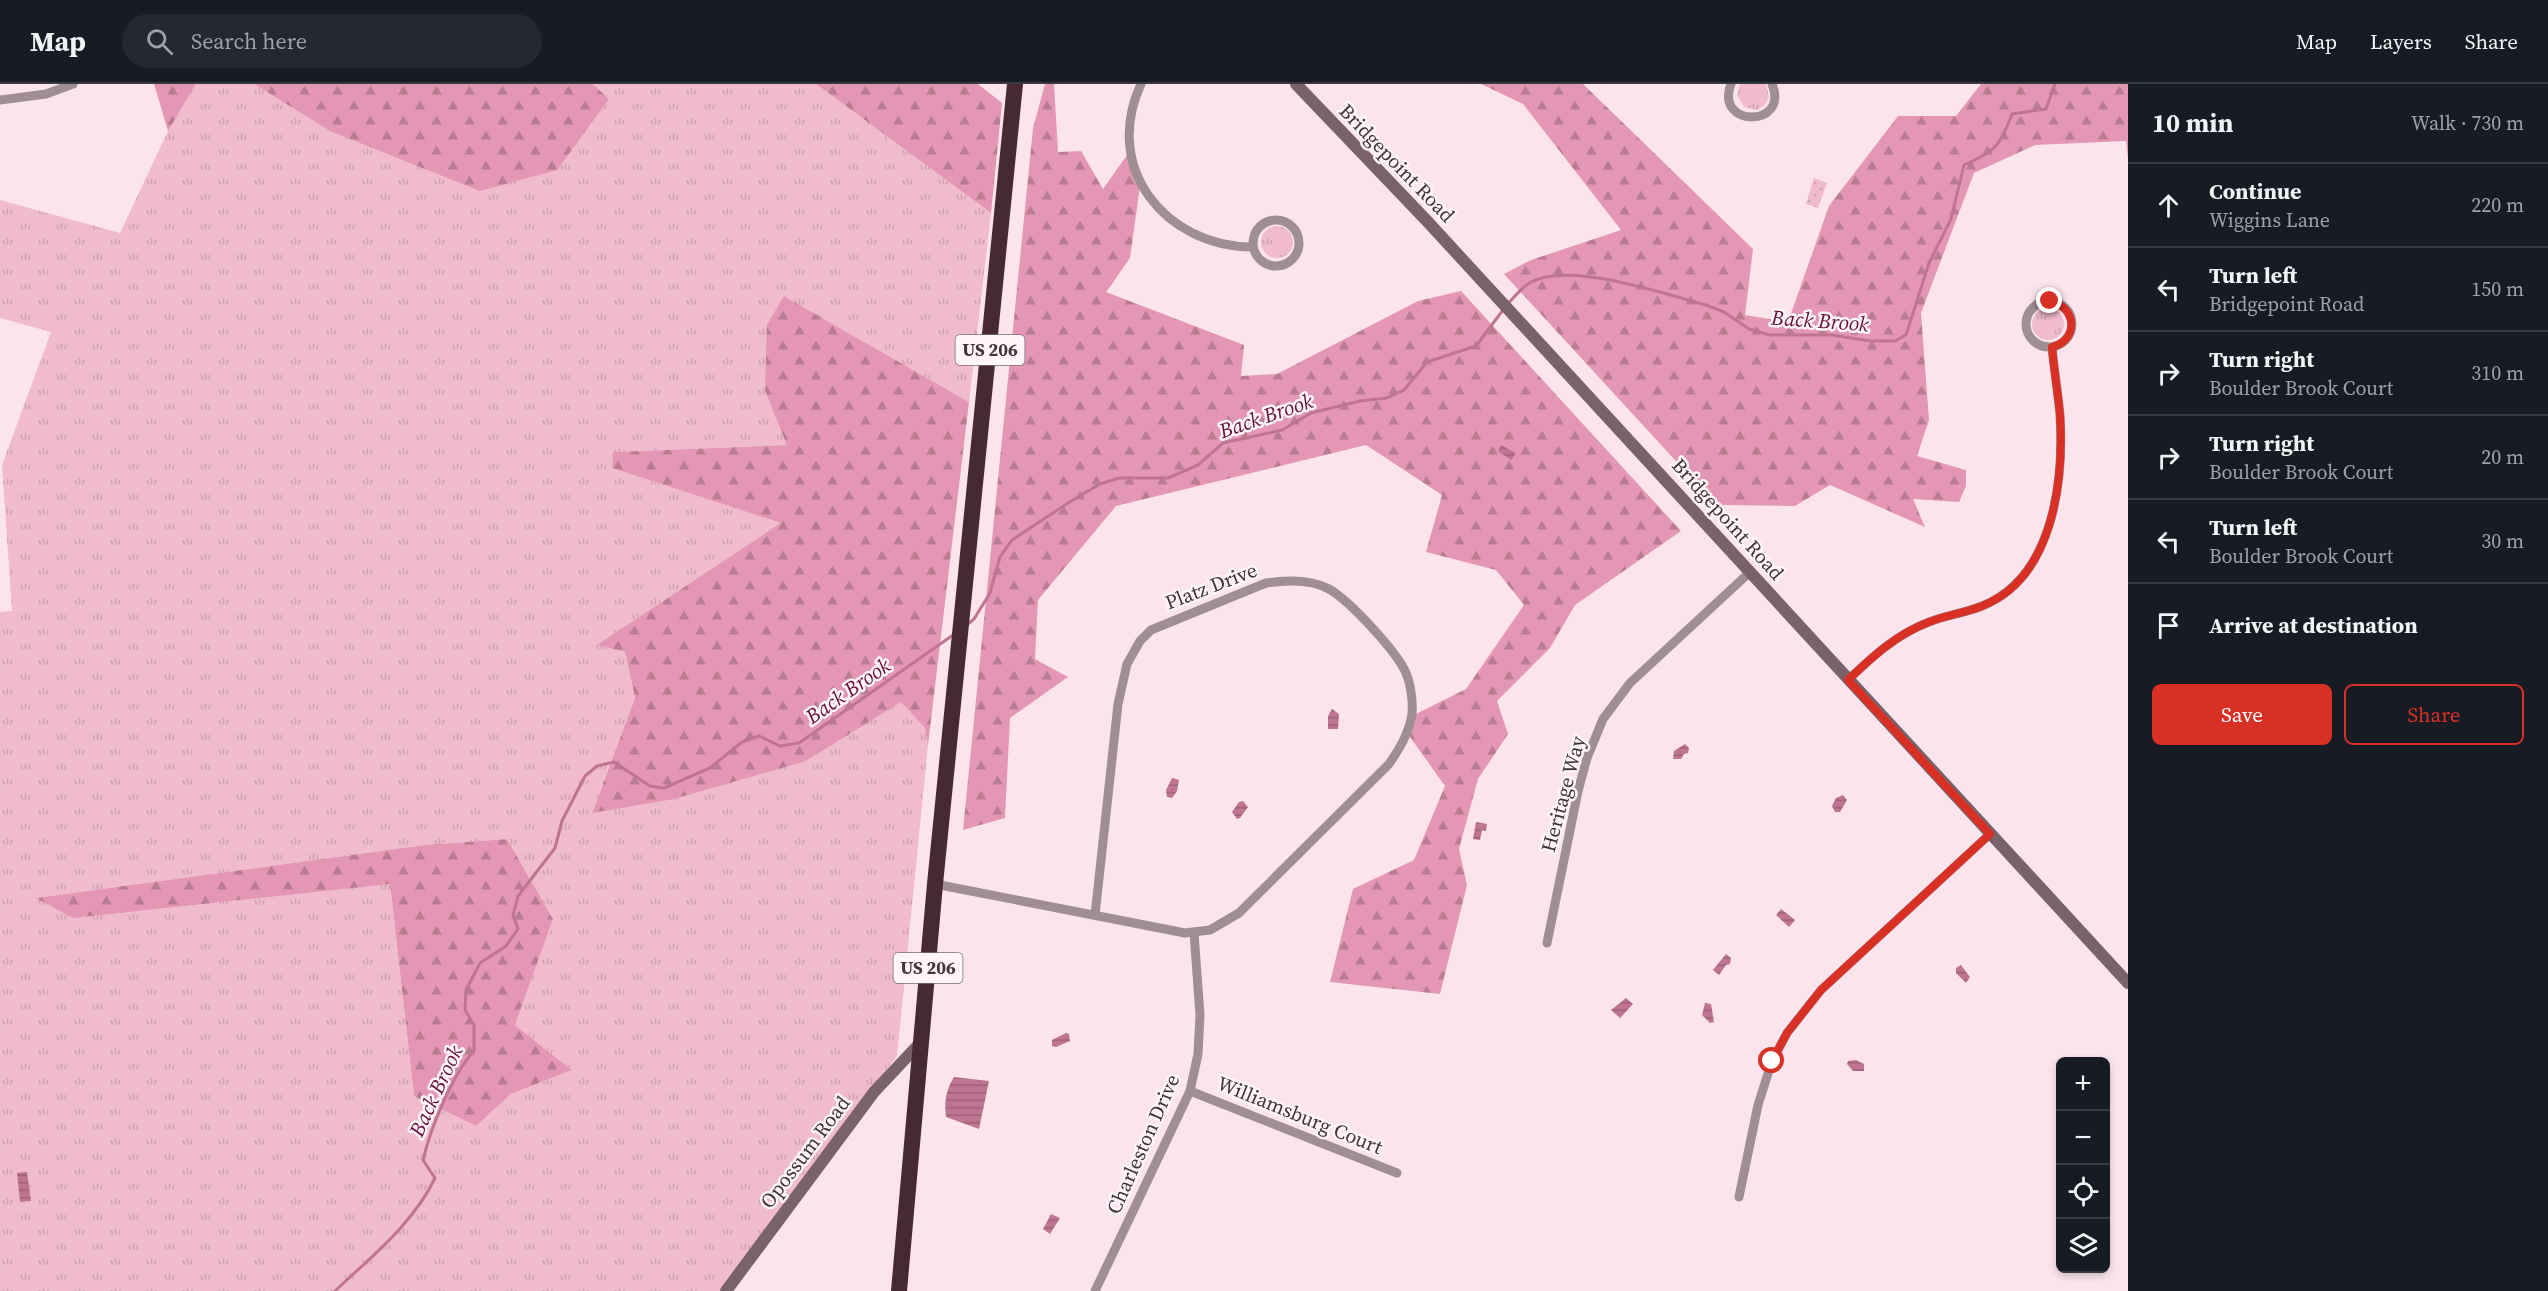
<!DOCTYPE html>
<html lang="en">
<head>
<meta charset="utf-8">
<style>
  :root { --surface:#171b24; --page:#242831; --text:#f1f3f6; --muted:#9ea1a6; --line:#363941; --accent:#d93025 }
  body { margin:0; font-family:"Source Serif 4",serif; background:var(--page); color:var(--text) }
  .controls { position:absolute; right:18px; bottom:18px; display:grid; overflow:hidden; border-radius:9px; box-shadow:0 3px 9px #0003 }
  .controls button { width:54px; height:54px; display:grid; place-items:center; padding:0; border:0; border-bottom:2px solid var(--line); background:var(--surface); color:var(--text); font:30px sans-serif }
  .stop { position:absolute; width:18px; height:18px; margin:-14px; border:4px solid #d93025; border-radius:50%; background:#fff }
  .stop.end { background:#d93025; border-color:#fff; box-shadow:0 2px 6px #0008 }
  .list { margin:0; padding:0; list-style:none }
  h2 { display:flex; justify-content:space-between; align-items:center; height:78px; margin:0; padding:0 24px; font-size:26px }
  h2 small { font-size:20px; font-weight:400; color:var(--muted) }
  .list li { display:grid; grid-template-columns:39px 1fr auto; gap:18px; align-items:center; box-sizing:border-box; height:84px; padding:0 24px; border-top:2px solid var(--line) }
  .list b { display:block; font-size:22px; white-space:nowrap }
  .list p { margin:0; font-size:20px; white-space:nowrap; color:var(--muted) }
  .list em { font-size:20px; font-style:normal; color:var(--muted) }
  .actions { display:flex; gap:12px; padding:18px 24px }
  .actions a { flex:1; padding:14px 0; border:2px solid var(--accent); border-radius:9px; text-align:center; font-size:21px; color:var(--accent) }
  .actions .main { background:var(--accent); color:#fff }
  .icon { flex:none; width:33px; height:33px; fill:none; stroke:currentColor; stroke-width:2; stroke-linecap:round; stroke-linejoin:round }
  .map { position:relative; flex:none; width:2128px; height:1207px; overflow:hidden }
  header { display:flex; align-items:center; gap:36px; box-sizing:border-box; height:84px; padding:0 30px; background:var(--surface); border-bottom:2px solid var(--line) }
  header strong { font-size:28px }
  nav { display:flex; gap:33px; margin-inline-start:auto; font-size:21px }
  .search { width:420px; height:54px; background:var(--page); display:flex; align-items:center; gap:15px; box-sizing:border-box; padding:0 21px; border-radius:33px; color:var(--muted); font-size:22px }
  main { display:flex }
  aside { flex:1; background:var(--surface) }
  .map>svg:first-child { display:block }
  .grass { fill:url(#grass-tufts); fill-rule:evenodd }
  .forest { fill:url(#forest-firs) }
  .park { fill:url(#park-dots) }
  .water { fill:url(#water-rules) }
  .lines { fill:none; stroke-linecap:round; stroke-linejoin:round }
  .stream { stroke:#bf7591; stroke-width:3 }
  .street { stroke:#9f8e94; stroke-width:9 }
  .secondary { stroke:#79626a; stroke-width:12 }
  .highway { stroke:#472935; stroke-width:16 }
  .route { stroke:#d93025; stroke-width:8 }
  .labels { text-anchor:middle; stroke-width:5; stroke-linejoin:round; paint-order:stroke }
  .shield { fill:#fff6f9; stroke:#7b6e72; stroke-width:1.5 }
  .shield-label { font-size:18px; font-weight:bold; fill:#423338 }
  .street-label { font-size:20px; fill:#423338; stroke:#fff6f9 }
  .water-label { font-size:21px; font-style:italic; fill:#670c3b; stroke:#fff6f9 }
</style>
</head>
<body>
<header>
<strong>Map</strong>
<div class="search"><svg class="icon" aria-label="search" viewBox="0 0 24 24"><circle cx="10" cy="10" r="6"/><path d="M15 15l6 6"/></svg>Search here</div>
<nav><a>Map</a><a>Layers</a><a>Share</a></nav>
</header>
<main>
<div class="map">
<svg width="2128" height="1207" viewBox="0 0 2128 1207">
  <defs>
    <pattern id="grass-tufts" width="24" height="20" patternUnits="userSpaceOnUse" patternTransform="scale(1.5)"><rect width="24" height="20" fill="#f0bbcd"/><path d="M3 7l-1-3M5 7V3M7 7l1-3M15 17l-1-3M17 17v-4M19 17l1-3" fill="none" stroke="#cfa1b1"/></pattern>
    <pattern id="forest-firs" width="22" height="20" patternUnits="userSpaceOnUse" patternTransform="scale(1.5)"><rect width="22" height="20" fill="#e497b4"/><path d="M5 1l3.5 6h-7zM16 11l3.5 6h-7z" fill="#ba7c93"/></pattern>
    <pattern id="park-dots" width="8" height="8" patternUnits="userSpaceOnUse" patternTransform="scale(1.5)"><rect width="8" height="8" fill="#f0bbcd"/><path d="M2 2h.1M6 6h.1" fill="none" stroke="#cfa1b1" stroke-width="1.8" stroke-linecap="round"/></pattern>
    <pattern id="water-rules" width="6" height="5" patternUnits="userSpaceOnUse" patternTransform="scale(1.5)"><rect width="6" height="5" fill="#bf7591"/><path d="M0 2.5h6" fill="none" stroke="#9d6177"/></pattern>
  </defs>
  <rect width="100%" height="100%" fill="#fce4ec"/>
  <path class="grass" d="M196 0H254L330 47 609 15 593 0H816L991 129 969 318 784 212 765 307 788 361 614 368 612 384 782 439 598 561 625 568 635 614 592 728 806 677 901 617 925 644 928 661 897 972 721 1207H0V528L12 527 2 381 51 248 0 234V116L120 149 168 47ZM507 755 553 835 515 941 572 986 511 1010 476 1042 414 1012 390 800 37 814 425 761Z
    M1740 0H1766L1769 13 1765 21 1757 26 1744 23 1737 11Z
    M1261 158a16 16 0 1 1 32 0a16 16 0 1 1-32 0Z
    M2032 240a16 16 0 1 1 32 0a16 16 0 1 1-32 0Z"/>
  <path class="forest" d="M154 0H196L168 47Z
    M254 0H593L609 15 557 86 480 107 330 47Z
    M816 0H978L1002 19 991 129Z
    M1045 0H1054L1058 68 1081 67 1103 105 1132 64 1141 95 1130 174 1106 208 1244 261 1241 292 1277 290 1418 217 1461 207 1681 447 1575 521 1550 564 1497 617 1508 650 1478 695 1459 765 1467 801 1440 910 1330 898 1353 805 1414 776 1445 702 1410 653 1416 630 1466 605 1524 521 1496 486 1426 468 1442 411 1366 361 1116 422 1038 516 1035 575 1068 593 1010 634 1005 734 963 746 1033 44Z
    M1481 0H1583L1753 165 1745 231 1788 238 1829 122 1898 32H1956L1981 0H2128V75L2126 57 2035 61 1974 89 1921 229 1929 336 1917 372 1966 386V402L1959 418 1913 415 1925 443 1830 401 1795 422 1724 421 1719 424 1504 190 1531 176 1621 146 1523 20Z
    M784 212 969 318 928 661 925 644 901 618 806 677 674 715 592 729 635 614 625 568 597 561 781 439 612 384 613 368 787 361 765 307 767 241Z
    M507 755 553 835 515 941 572 986 511 1010 476 1042 414 1012 390 800 73 834 36 814 425 761Z"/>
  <path class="park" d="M1814 94 1827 99 1818 124 1806 120Z"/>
  <path class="water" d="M1501 361 1516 369 1511 376 1498 367Z
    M1332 625 1339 630 1338 645H1328V632Z
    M1685 660 1689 664 1688 669 1684 670 1681 675H1673L1674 667Z
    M1172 694 1179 696 1177 707 1172 714 1167 713 1166 706Z
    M1843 711 1847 716 1840 728H1835L1832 722 1836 714Z
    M1243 717 1248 723 1240 734 1237 735 1232 728 1239 718Z
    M1476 738 1487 740 1486 747 1482 746 1480 756 1473 755Z
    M1781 825 1795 836 1789 843 1776 831Z
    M1726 870 1731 874 1730 880 1726 881 1719 891 1713 886Z
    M1961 881 1970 893 1966 899 1956 889V884Z
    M1626 914 1633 920 1620 934 1611 926Z
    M1705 919 1711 920 1714 938 1710 939 1702 931Z
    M1066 949 1069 950 1070 957 1056 963 1052 962V956Z
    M1856 976 1864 980V987H1853L1847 980 1848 977Z
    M954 993 989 997 979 1045 946 1033C944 1018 946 1006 954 993Z
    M27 1088 31 1117 20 1118 17 1089Z
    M1051 1130 1060 1134 1050 1150 1043 1145Z"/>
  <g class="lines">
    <path class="stream" d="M1507 221C1514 213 1522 203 1531 198 1570 177 1664 210 1706 221L1724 228 1749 245 1770 251H1832L1870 257H1895L1906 251 1929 179 1951 135 1964 81C1996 67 2000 62 2012 30L2046 25 2055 0
      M968 540 974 535 990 509 1000 473 1012 456 1068 419 1100 400 1119 394H1168L1198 381 1223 359 1282 346 1311 329 1360 317 1387 314 1404 306 1427 278 1476 262 1503 226
      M335 1207C371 1173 413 1140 435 1094L423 1076C431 1043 452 991 474 967V941L465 926 466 906 480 879 506 862 518 845 513 831 518 812 555 764 562 737 585 692 597 682 614 678 650 702 664 704 710 684 742 658 759 652 780 662 799 659 953 551"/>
    <path class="street" d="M1141 0C1102 84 1165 162 1252 163
      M1731 0C1714 44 1790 44 1772 0
      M0 16 46 10 73 0
      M1253 159a23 23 0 1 1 46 0a23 23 0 1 1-46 0Z
      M2026 240a23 23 0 1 1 46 0a23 23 0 1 1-46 0Z
      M1848 596C1873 572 1897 550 1929 538 1947 531 1965 529 1982 522 2053 494 2064 398 2060 331 2058 309 2054 286 2052 263
      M935 800 1185 849 1210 846 1239 829 1389 680C1400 664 1409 649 1412 630 1413 618 1411 601 1406 589 1397 568 1350 517 1329 505 1311 495 1286 496 1266 499L1151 546 1140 557 1127 580 1118 620 1095 831
      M1547 859 1578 707 1587 674 1603 635 1630 599 1750 488
      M1190 1007 1397 1089
      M1739 1113 1758 1021 1772 977 1787 949 1821 906 1990 750
      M1095 1207 1190 1007 1198 970 1200 931 1194 849"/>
    <path class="secondary" d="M1296 0 1427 137 2128 899
      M726 1207 874 1008 922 957"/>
    <path class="highway" d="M899 1207 935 800 1015 0"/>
  </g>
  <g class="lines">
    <path class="route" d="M1772 977 1787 949 1821 906 1990 750 1848 596C1873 572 1897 550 1929 538 1947 531 1965 529 1982 522 2053 494 2064 398 2060 331 2058 309 2054 286 2052 263 2079 256 2077 223 2050 217"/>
  </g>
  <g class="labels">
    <g class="shield">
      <rect x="955.5" y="251" width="69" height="30" rx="4.5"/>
      <rect x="893.5" y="869" width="69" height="30" rx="4.5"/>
    </g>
    <g class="shield-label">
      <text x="990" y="272">US 206</text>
      <text x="928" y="890">US 206</text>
    </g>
    <g class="street-label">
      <text transform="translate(1397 79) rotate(46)" y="7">Bridgepoint Road</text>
      <text transform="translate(1728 435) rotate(48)" y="7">Bridgepoint Road</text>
      <text transform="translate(1211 502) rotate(-21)" y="7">Platz Drive</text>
      <text transform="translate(1563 710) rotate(-75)" y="7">Heritage Way</text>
      <text transform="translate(1300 1031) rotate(22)" y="7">Williamsburg Court</text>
      <text transform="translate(1143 1060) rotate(-66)" y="7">Charleston Drive</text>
      <text transform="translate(805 1068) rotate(-53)" y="7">Opossum Road</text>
    </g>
    <g class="water-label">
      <text transform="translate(1820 237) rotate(4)" y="7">Back Brook</text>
      <text transform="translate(1266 332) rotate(-19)" y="7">Back Brook</text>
      <text transform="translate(848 607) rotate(-35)" y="7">Back Brook</text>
      <text transform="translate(436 1007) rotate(-65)" y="7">Back Brook</text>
    </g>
  </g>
</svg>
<div class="controls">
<button>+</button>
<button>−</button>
<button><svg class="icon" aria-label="locate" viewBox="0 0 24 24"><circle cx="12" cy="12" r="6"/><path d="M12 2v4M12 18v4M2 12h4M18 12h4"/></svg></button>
<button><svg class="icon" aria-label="layers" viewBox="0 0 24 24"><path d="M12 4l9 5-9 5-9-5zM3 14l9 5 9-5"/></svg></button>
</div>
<div class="stop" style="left:1772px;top:977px"></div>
<div class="stop end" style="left:2050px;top:217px"></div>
</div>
<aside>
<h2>10 min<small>Walk · 730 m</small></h2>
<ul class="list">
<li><svg class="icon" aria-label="ahead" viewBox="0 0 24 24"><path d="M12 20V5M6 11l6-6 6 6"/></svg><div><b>Continue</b><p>Wiggins Lane</p></div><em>220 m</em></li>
<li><svg class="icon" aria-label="left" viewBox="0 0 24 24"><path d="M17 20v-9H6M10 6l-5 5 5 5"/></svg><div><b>Turn left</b><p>Bridgepoint Road</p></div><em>150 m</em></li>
<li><svg class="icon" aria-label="right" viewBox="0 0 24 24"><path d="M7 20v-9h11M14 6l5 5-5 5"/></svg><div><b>Turn right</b><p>Boulder Brook Court</p></div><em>310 m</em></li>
<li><svg class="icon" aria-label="right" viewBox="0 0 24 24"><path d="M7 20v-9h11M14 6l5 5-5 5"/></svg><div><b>Turn right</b><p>Boulder Brook Court</p></div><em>20 m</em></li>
<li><svg class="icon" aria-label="left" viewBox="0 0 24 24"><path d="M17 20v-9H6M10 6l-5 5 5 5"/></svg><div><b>Turn left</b><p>Boulder Brook Court</p></div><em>30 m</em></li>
<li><svg class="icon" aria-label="arrive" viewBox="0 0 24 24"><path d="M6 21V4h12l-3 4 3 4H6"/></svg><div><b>Arrive at destination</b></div></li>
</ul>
<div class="actions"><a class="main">Save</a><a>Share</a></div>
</aside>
</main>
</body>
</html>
